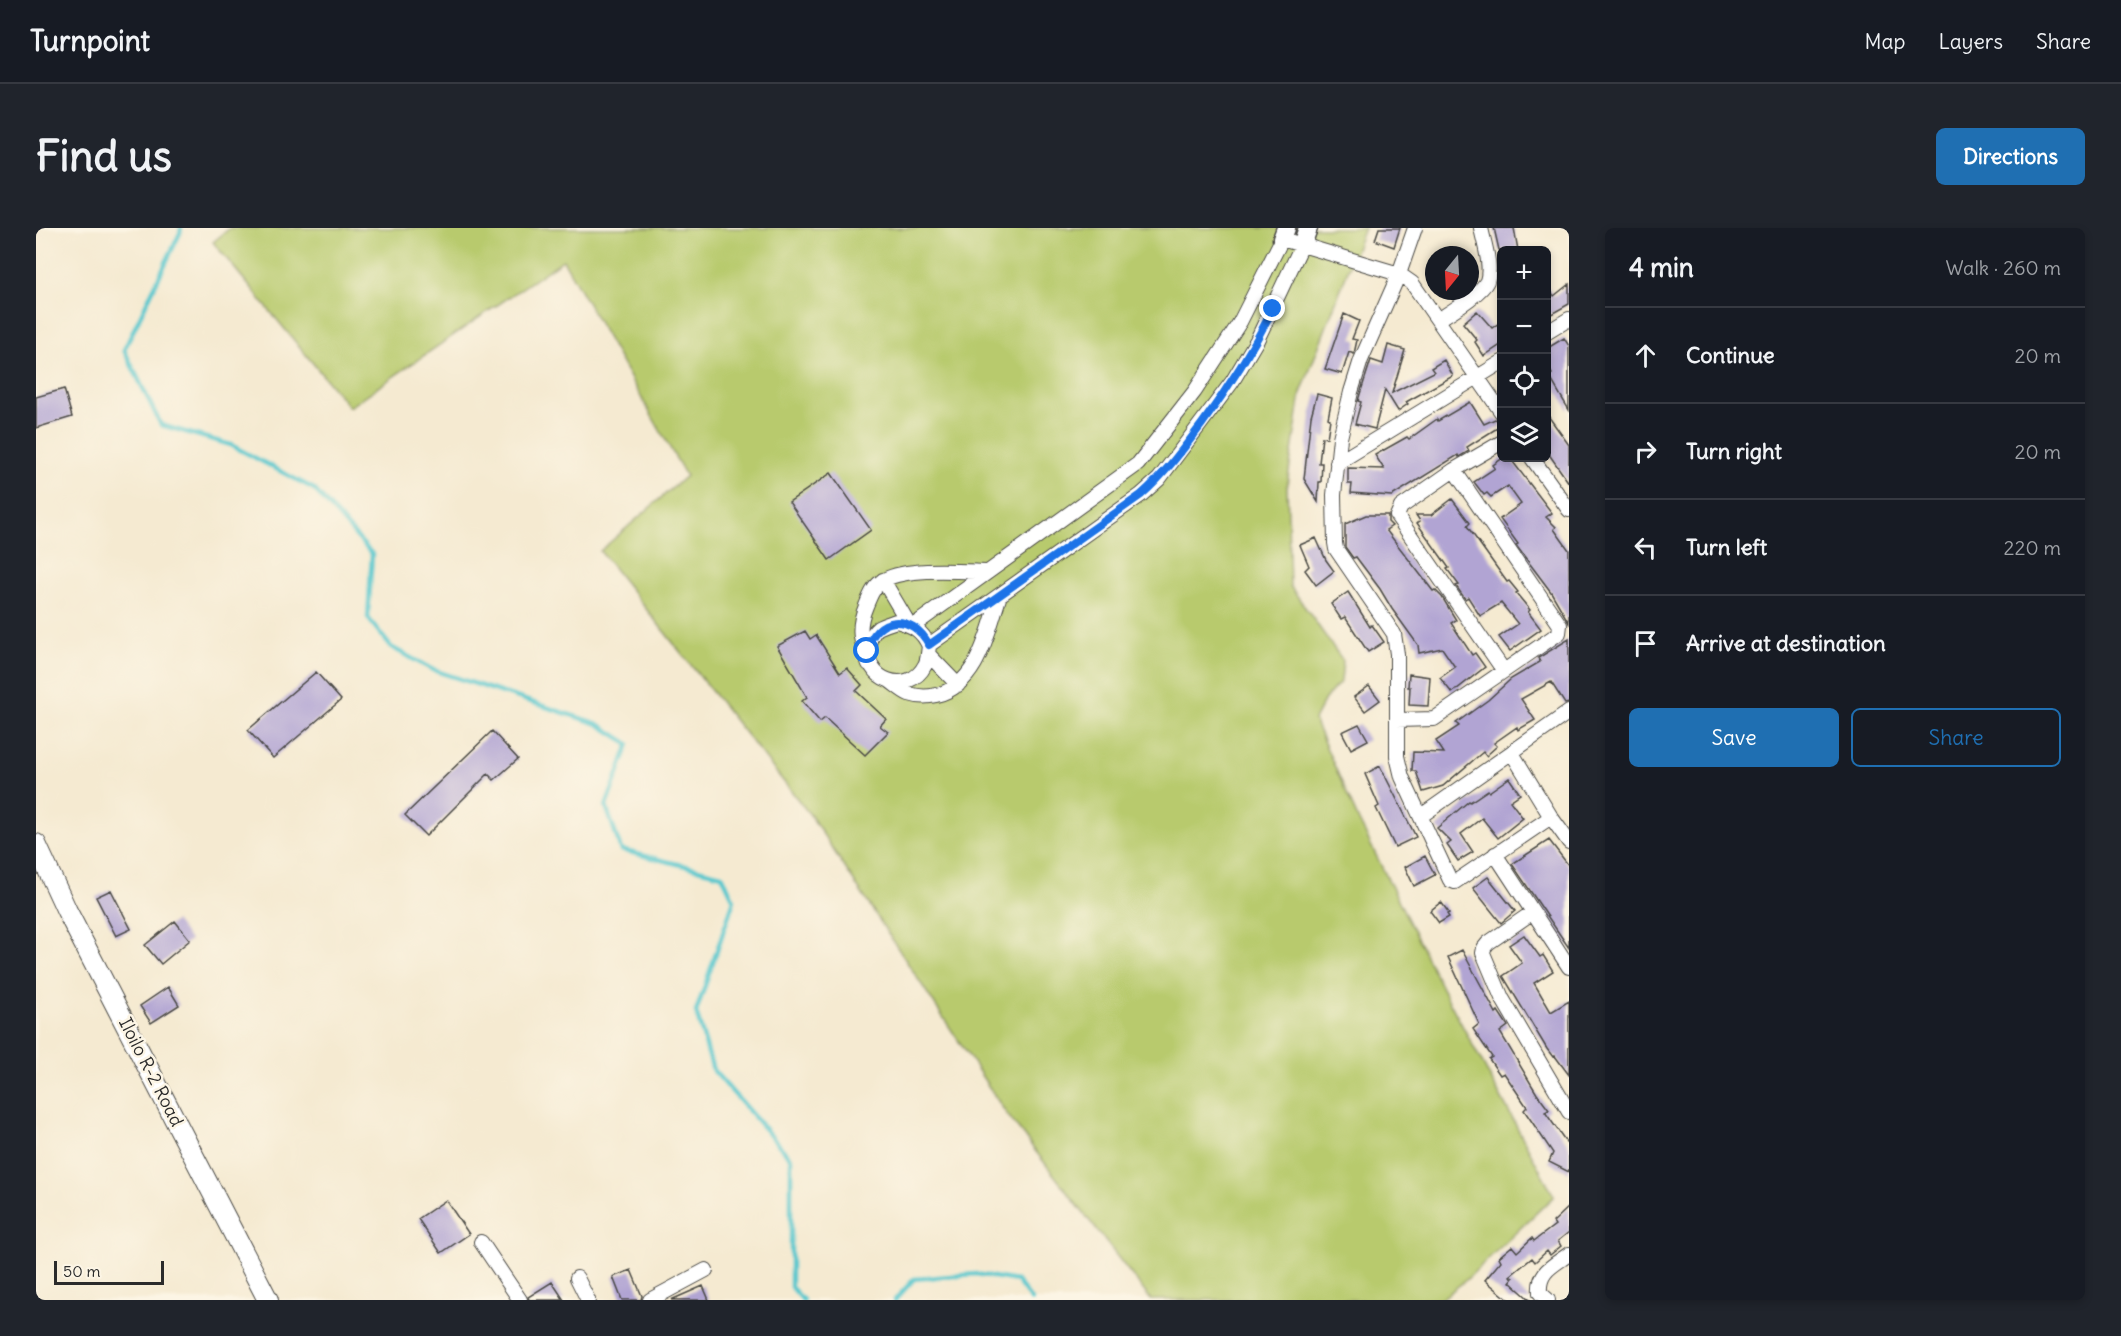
<!DOCTYPE html>
<html lang="en">
<head>
<meta charset="utf-8">
<style>
  :root { --surface:#171b24; --page:#20242c; --text:#f1f3f6; --muted:#9ea1a6; --line:#363941; --accent:#1f6fb2 }
  body { margin:0; font-family:Delius,sans-serif; background:var(--page); color:var(--text) }
  .controls { position:absolute; right:18px; top:18px; display:grid; overflow:hidden; border-radius:9px; box-shadow:0 3px 9px #0003 }
  .controls button { width:54px; height:54px; display:grid; place-items:center; padding:0; border:0; border-bottom:2px solid var(--line); background:var(--surface); color:var(--text); font:30px sans-serif }
  .compass { position:absolute; left:1389px; top:18px; width:54px; height:54px; border-radius:50%; background:var(--surface); box-shadow:0 3px 9px #0003; rotate:198deg }
  .scale { position:absolute; left:18px; bottom:15px; width:110px; box-sizing:border-box; padding-left:6px; border:3px solid #2b2b2b; border-top:0; font-size:16px; line-height:21px; white-space:nowrap; color:#2b2b2b; -webkit-text-stroke:4px #fcf5e5; paint-order:stroke }
  .stop { position:absolute; width:18px; height:18px; margin:-14px; border:4px solid #1a73e8; border-radius:50%; background:#fff }
  .stop.end { background:#1a73e8; border-color:#fff; box-shadow:0 2px 6px #0008 }
  .list { margin:0; padding:0; list-style:none }
  h2 { display:flex; justify-content:space-between; align-items:center; height:78px; margin:0; padding:0 24px; font-size:26px }
  h2 small { font-size:20px; font-weight:400; color:var(--muted) }
  .list li { display:grid; grid-template-columns:39px 1fr auto; gap:18px; align-items:center; box-sizing:border-box; height:96px; padding:0 24px; border-top:2px solid var(--line) }
  .list b { display:block; font-size:22px; white-space:nowrap }
  .list em { font-size:20px; font-style:normal; color:var(--muted) }
  .actions { display:flex; gap:12px; padding:18px 24px }
  .actions a { flex:1; padding:14px 0; border:2px solid var(--accent); border-radius:9px; text-align:center; font-size:21px; color:var(--accent) }
  .actions .main { background:var(--accent); color:#fff }
  .icon { flex:none; width:33px; height:33px; fill:none; stroke:currentColor; stroke-width:2; stroke-linecap:round; stroke-linejoin:round }
  .map { position:relative; flex:none; width:1533px; height:1072px; overflow:hidden; border-radius:9px }
  header { display:flex; align-items:center; gap:36px; box-sizing:border-box; height:84px; padding:0 30px; background:var(--surface); border-bottom:2px solid var(--line) }
  header strong { font-size:28px }
  nav { display:flex; gap:33px; margin-inline-start:auto; font-size:21px }
  .intro { display:flex; align-items:center; justify-content:space-between; box-sizing:border-box; height:144px; padding:0 36px }
  h1 { margin:0; font-size:42px }
  .button { padding:15px 27px; border-radius:9px; background:var(--accent); color:#fff; font-size:21px; font-weight:700 }
  main { display:flex; gap:36px; padding:0 36px }
  aside { flex:1; background:var(--surface); border-radius:9px; box-shadow:0 3px 9px #0003 }
  .map>svg:first-child { display:block }
  .green { fill:#b8ca6d; stroke:#727a4c; stroke-width:1.5 }
  .lines { fill:none; stroke-linecap:round; stroke-linejoin:round }
  .stream { stroke:#5ac8ce; stroke-width:4.5 }
  .building { fill:#b1a4d3 }
  .minor-casing { stroke:#494844; stroke-width:16 }
  .tertiary-casing { stroke:#494844; stroke-width:21 }
  .secondary-casing { stroke:#494844; stroke-width:22 }
  .minor { stroke:#fff; stroke-width:14 }
  .tertiary { stroke:#fff; stroke-width:18 }
  .secondary { stroke:#fff; stroke-width:20 }
  .route { stroke:#1a73e8; stroke-width:8 }
  .labels { text-anchor:middle; stroke-width:5; stroke-linejoin:round; paint-order:stroke }
  .street-label { font-size:18px; fill:#2b2b2b; stroke:#fcf5e5 }
</style>
</head>
<body>
<header>
<strong>Turnpoint</strong>
<nav><a>Map</a><a>Layers</a><a>Share</a></nav>
</header>
<div class="intro"><h1>Find us</h1><a class="button">Directions</a></div>
<main>
<div class="map">
<svg width="1533" height="1072" viewBox="0 0 1533 1072">
  <rect width="100%" height="100%" fill="#fcf5e5"/>
  <filter id="ink" filterUnits="userSpaceOnUse"><feTurbulence type="fractalNoise" baseFrequency=".0167" numOctaves="2"/><feDisplacementMap in="SourceGraphic" scale="12" xChannelSelector="R" yChannelSelector="G"/><feConvolveMatrix kernelMatrix="1 2 1 2 8 2 1 2 1" color-interpolation-filters="sRGB"/></filter>
  <filter id="wash" filterUnits="userSpaceOnUse"><feTurbulence type="fractalNoise" baseFrequency=".008" numOctaves="4" result="noise"/><feDisplacementMap in="SourceGraphic" scale="24" xChannelSelector="R" yChannelSelector="G"/><feGaussianBlur stdDeviation="1.35" result="paint"/><feColorMatrix in="noise" values="0 0 0 0 0 0 0 0 0 0 0 0 0 0 0 0 0 1.4 0 .05"/><feComposite in="paint" operator="in"/></filter>
  <g filter="url(#wash)">
    <rect width="100%" height="100%" fill="#f5ead1"/>
    <path class="green" d="M194 0H1328L1265 165 1251 257 1254 358 1307 433 1305 453 1289 471 1278 492 1323 593 1406 760 1518 968 1430 1052 1404 1072H1115L970 885 775 588 564 323 650 248 527 32 313 179 177 14Z"/>
    <g class="lines">
      <path class="stream" d="M145 0 144 5 88 122 125 197 195 217 278 261 336 326 332 390 355 419 397 442 562 496 593 516 570 578 585 622 686 647 698 672 660 784 677 842 755 931V1059L767 1072
        M859 1072 878 1051 940 1046 981 1053 995 1072"/>
    </g>
    <g id="blocks">
      <path class="building" d="M1343 0H1364L1358 19 1339 12Z
        M1458 0H1478L1482 22H1463Z
        M1510 56 1518 68 1533 56V76L1510 89Z
        M1441 83 1456 100 1466 93V116L1448 128 1439 114 1441 112 1427 95Z
        M1308 86 1323 93 1316 111 1321 112 1318 126 1313 124 1306 146 1289 141Z
        M1528 110 1533 118V182L1513 148 1516 146 1510 136V121Z
        M1352 117 1369 122 1356 165 1398 144 1395 140 1408 132 1417 148 1370 174 1372 176 1362 183 1349 162 1339 201 1319 196 1325 174 1322 173 1324 166 1335 132 1347 136Z
        M28 161 36 189 0 200V169Z
        M1281 166 1296 170 1292 190 1294 191 1291 210 1286 209 1283 235H1286L1285 254H1283L1282 274 1268 251 1275 188Z
        M1434 174 1448 196 1459 191 1466 194V197L1431 219 1433 223 1423 229 1422 227 1356 268 1315 265 1316 256H1312V240L1348 241 1339 227 1371 209 1373 211 1401 191 1402 193Z
        M1510 185 1533 217V255L1510 222Z
        M1467 230H1474L1516 285 1510 289 1520 299 1518 301 1533 322V395L1515 364 1482 320 1480 317 1482 316 1464 291 1485 276 1472 258 1455 269 1451 265 1448 267 1438 254 1459 240 1457 237Z
        M795 245 835 302 793 332 753 274Z
        M1416 271 1434 295 1431 298 1471 354 1473 353 1482 364 1480 365 1494 382 1492 384 1505 401 1474 423 1463 409 1482 396 1465 375 1444 388 1432 369 1429 371 1420 358 1423 357 1411 341 1413 340 1381 295 1384 293 1380 287H1395Z
        M1330 287H1352V294L1356 298 1350 302 1397 363 1399 362 1406 369 1420 392 1415 395 1436 427 1439 425 1449 439 1416 465 1404 450 1419 439 1406 420 1383 425 1382 417 1356 381 1344 361 1320 329 1317 330 1309 319V296Z
        M1280 310 1290 332 1298 343 1280 357 1269 342 1273 338 1264 317Z
        M1312 364 1334 399 1336 397 1348 414 1332 424 1309 389 1305 391 1295 376Z
        M769 403 774 411 780 407 804 445 811 440 826 457 820 463 850 491 844 498 852 504 829 527 789 490 784 494 766 473 771 469 741 418Z
        M1533 411V475L1529 476 1515 454 1485 471 1499 492 1482 502 1481 499 1458 515 1461 518 1450 528 1447 524 1407 558 1387 564 1380 543H1376L1377 524 1408 525 1400 513 1423 498 1420 495 1452 472 1475 451 1504 434 1502 430Z
        M280 444 305 472 237 530 212 502Z
        M1373 446 1394 449 1392 478 1373 477 1374 459H1372Z
        M1333 458 1344 472 1329 483 1318 469Z
        M1323 496 1332 512 1315 521 1306 504Z
        M456 503 482 531 458 552 452 546 390 608 369 587Z
        M1344 538 1380 609 1359 619 1340 580 1343 578 1329 546Z
        M1473 550 1484 566 1474 573 1487 590 1462 610 1446 590 1425 606 1437 624 1422 633 1411 617 1415 614 1401 600 1433 573 1434 574 1452 562 1453 564Z
        M1513 612 1533 638V720L1476 636Z
        M1389 628 1399 647 1378 658 1369 639Z
        M1452 649 1479 683 1465 695 1437 660Z
        M75 662 95 701 80 708 60 669Z
        M1405 674 1413 685 1411 686 1413 689 1403 695 1394 683Z
        M139 693 154 712 125 736 109 717Z
        M1488 707 1504 729 1507 727 1517 743 1498 755 1515 784 1533 773V847L1519 828 1517 829 1511 821 1467 748 1486 735 1473 717Z
        M1426 722 1460 785 1462 783 1472 798 1464 804 1501 866 1513 882 1509 884 1533 918V944L1513 934 1517 925 1488 882 1491 879 1468 845 1464 847 1453 831 1456 829 1437 801 1443 796 1412 729Z
        M132 759 143 777 115 795 104 778Z
        M410 972 433 1006 405 1025 382 991Z
        M1533 979V1004L1522 1013 1525 1018 1514 1027 1511 1023 1499 1034 1496 1030 1474 1048 1477 1050 1474 1054 1494 1072H1473L1449 1052 1465 1033 1463 1029 1476 1018 1481 1024 1496 1010 1498 1013 1519 997 1517 994Z
        M595 1042 606 1068 605 1072H586L577 1049Z
        M516 1054 528 1072H493L492 1069Z
        M667 1058 673 1072H635Z"/>
    </g>
  </g>
  <g filter="url(#ink)">
    <use href="#blocks" fill-opacity="0" stroke="#494844" stroke-width="1.5"/>
    <g class="lines">
      <g class="minor-casing">
        <path id="minor" d="M1379 0 1363 46 1325 132 1315 164 1304 210 1298 267 1299 315 1300 321 1358 406 1361 426V528L1366 549 1414 652 1419 654 1515 589
          M1402 92C1414 84 1445 66 1451 53 1456 38 1448 15 1445 0
          M1510 105 1533 91
          M1466 214 1418 242 1365 279 1361 288 1468 443
          M1496 230 1533 282
          M1301 235 1466 134
          M847 352 873 396
          M860 393C876 397 886 402 893 418 892 424 892 432 889 437 873 469 825 452 833 416 834 410 838 403 842 400 847 397 855 395 860 393Z
          M877 398 1102 236 1159 163 1204 94 1246 11 1363 46 1376 55 1466 185
          M893 417 1105 267 1123 251 1196 154 1221 112 1266 17
          M892 426 922 457
          M833 436C825 414 820 401 830 378 834 368 838 357 848 352 872 339 922 343 950 344
          M854 453C860 457 866 463 873 466 882 469 892 469 900 467 943 457 952 402 964 367
          M1361 492 1398 491 1523 405 1524 397 1418 242
          M1476 525 1515 589 1533 614
          M1385 588 1533 484
          M1459 626 1533 739
          M1497 684 1452 715 1448 720 1447 725 1466 770 1533 884
          M445 1014 484 1072
          M541 1050 552 1072
          M614 1072 670 1042
          M1512 1072 1504 1065C1502 1043 1517 1038 1533 1026"/>
      </g>
      <g class="tertiary-casing">
        <path id="tertiary" d="M1246 11 1250 0
          M1266 17 1272 0"/>
      </g>
      <g class="secondary-casing">
        <path id="secondary" d="M0 616 31 683 232 1072"/>
      </g>
      <use href="#minor" class="minor"/>
      <use href="#tertiary" class="tertiary"/>
      <use href="#secondary" class="secondary"/>
    </g>
  </g>
  <g class="lines" filter="url(#ink)">
    <path class="route" d="M831 423C839 387 876 384 893 417L1105 267C1129 246 1147 221 1166 196 1193 159 1216 122 1237 81"/>
  </g>
  <g class="labels">
    <g class="street-label">
      <text transform="translate(115 844) rotate(63)" y="6">Iloilo R-2 Road</text>
    </g>
  </g>
</svg>
<div class="controls">
<button>+</button>
<button>−</button>
<button><svg class="icon" aria-label="locate" viewBox="0 0 24 24"><circle cx="12" cy="12" r="6"/><path d="M12 2v4M12 18v4M2 12h4M18 12h4"/></svg></button>
<button><svg class="icon" aria-label="layers" viewBox="0 0 24 24"><path d="M12 4l9 5-9 5-9-5zM3 14l9 5 9-5"/></svg></button>
</div>
<svg class="compass" viewBox="-18 -18 36 36"><path d="M0-13l5 13h-10z" fill="#e53935"/><path d="M0 13l5-13h-10z" fill="#9ea1a6"/></svg>
<div class="scale">50 m</div>
<div class="stop" style="left:831px;top:423px"></div>
<div class="stop end" style="left:1237px;top:81px"></div>
</div>
<aside>
<h2>4 min<small>Walk · 260 m</small></h2>
<ul class="list">
<li><svg class="icon" aria-label="ahead" viewBox="0 0 24 24"><path d="M12 20V5M6 11l6-6 6 6"/></svg><div><b>Continue</b></div><em>20 m</em></li>
<li><svg class="icon" aria-label="right" viewBox="0 0 24 24"><path d="M7 20v-9h11M14 6l5 5-5 5"/></svg><div><b>Turn right</b></div><em>20 m</em></li>
<li><svg class="icon" aria-label="left" viewBox="0 0 24 24"><path d="M17 20v-9H6M10 6l-5 5 5 5"/></svg><div><b>Turn left</b></div><em>220 m</em></li>
<li><svg class="icon" aria-label="arrive" viewBox="0 0 24 24"><path d="M6 21V4h12l-3 4 3 4H6"/></svg><div><b>Arrive at destination</b></div></li>
</ul>
<div class="actions"><a class="main">Save</a><a>Share</a></div>
</aside>
</main>
</body>
</html>
